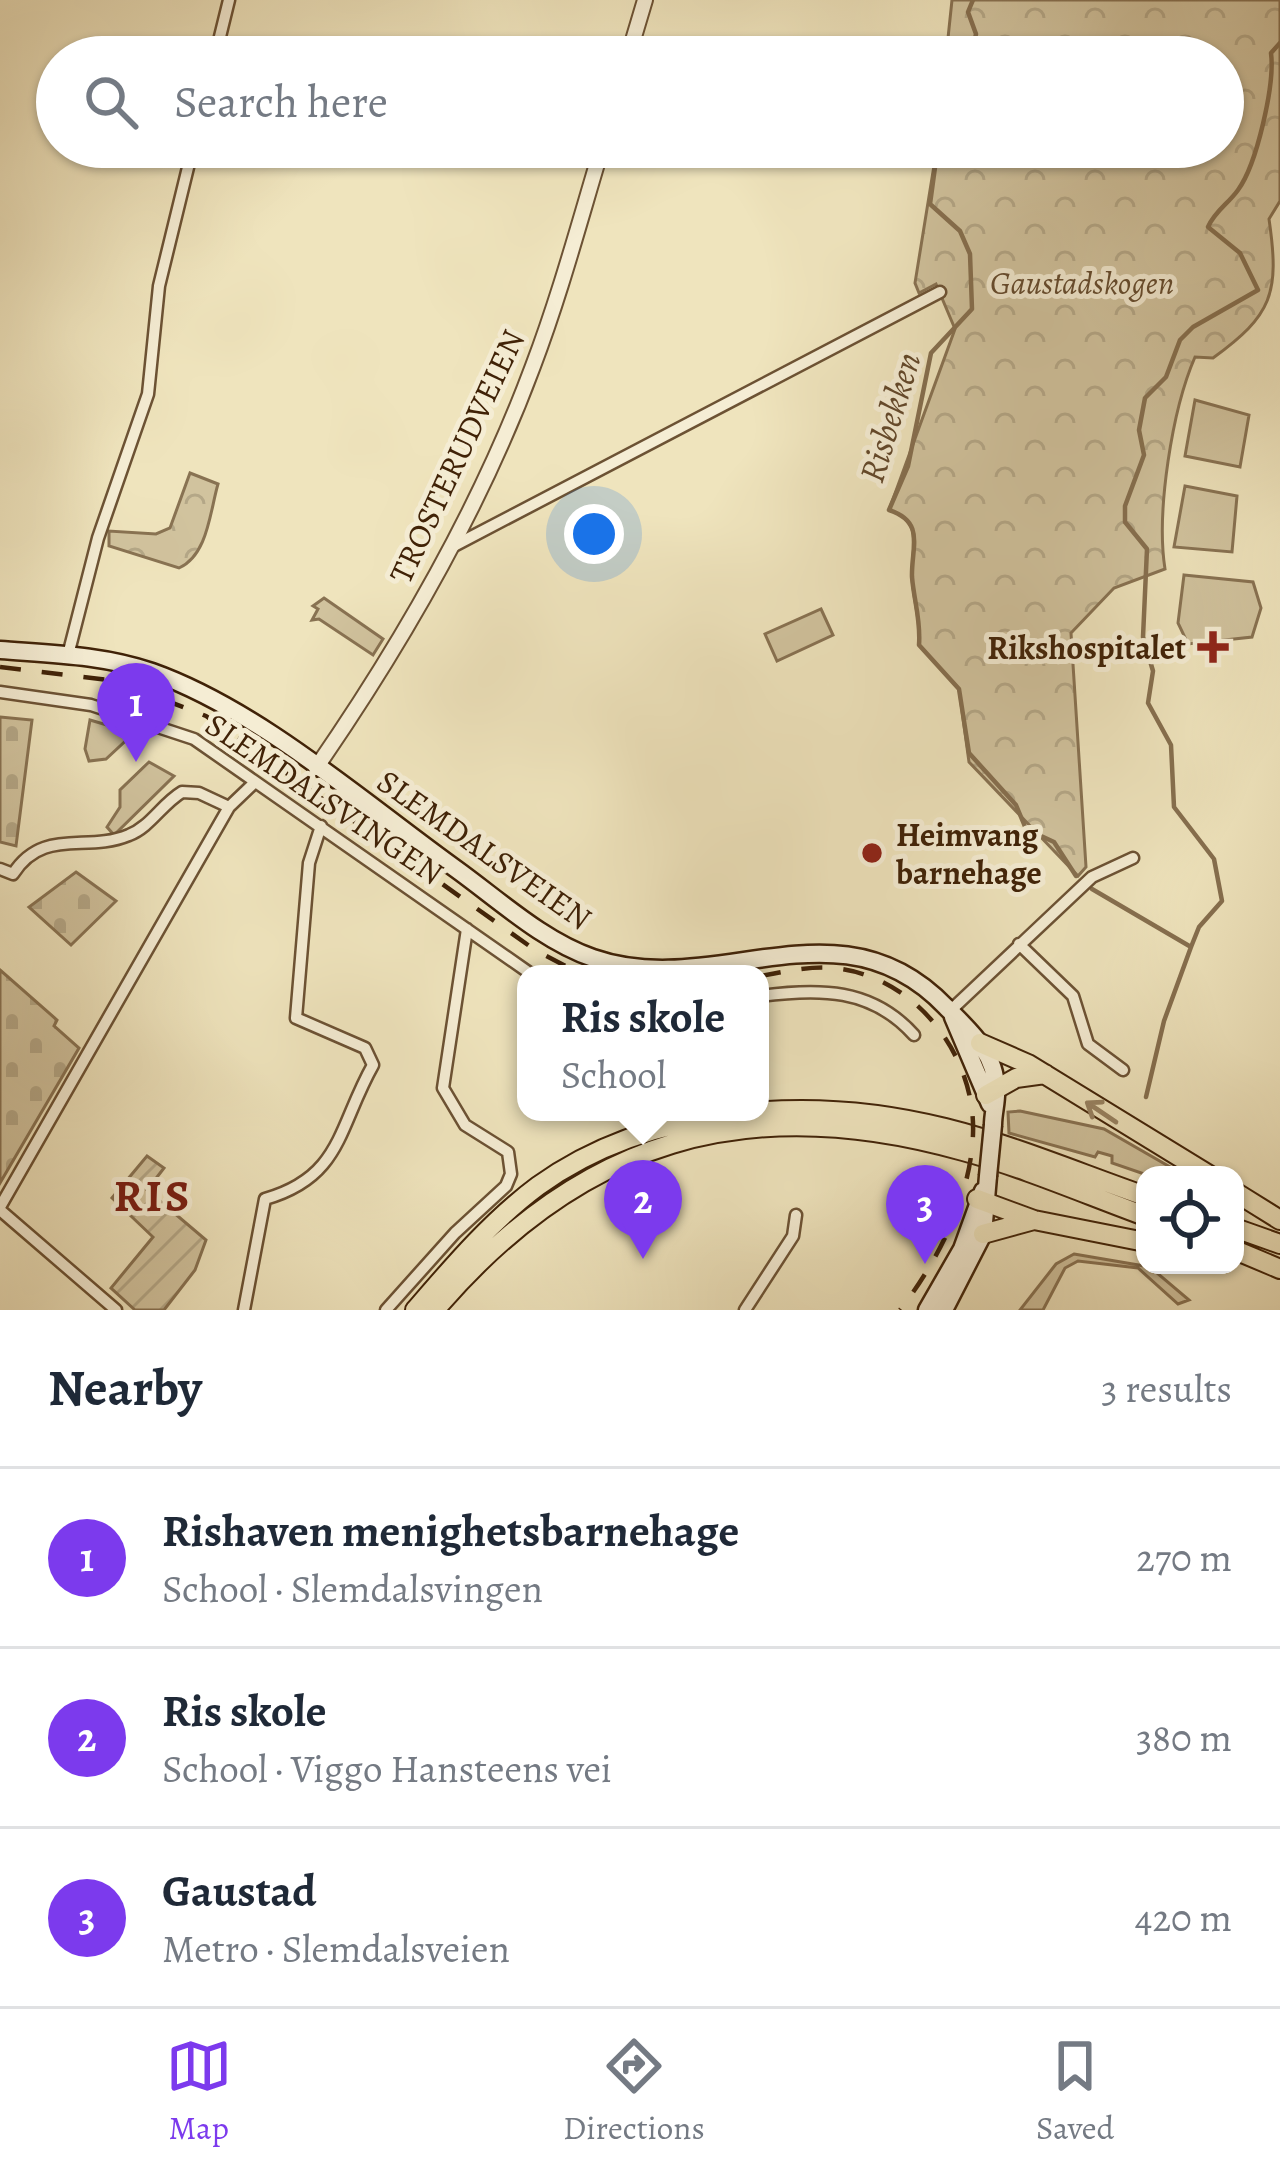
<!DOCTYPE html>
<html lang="en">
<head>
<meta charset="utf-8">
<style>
  :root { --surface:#fff; --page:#f2f2f3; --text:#1f2937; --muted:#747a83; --line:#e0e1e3; --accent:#7c3aed }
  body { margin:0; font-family:Alegreya,serif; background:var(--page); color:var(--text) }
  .controls { position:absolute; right:36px; bottom:36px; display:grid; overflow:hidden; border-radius:24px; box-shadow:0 3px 9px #0004 }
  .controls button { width:108px; height:108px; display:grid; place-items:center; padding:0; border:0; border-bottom:3px solid var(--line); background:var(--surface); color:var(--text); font:60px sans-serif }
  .you { position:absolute; left:594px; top:534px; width:42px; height:42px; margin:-30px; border:9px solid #fff; border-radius:50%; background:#1a73e8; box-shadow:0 0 0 18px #1a73e833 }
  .badge { display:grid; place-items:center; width:78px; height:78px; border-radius:50%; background:var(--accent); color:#fff; font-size:39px; font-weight:700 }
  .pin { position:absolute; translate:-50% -99px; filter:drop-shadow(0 3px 6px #0008) }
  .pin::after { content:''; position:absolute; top:63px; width:42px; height:36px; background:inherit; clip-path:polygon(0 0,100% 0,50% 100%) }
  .popup { position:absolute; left:517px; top:965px; width:252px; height:156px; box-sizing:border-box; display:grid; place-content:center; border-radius:24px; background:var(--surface); filter:drop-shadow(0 3px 9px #0005); font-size:39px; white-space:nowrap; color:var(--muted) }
  .popup b { font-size:45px; color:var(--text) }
  .popup::after { content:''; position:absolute; left:50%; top:100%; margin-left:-24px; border:24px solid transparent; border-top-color:var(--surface) }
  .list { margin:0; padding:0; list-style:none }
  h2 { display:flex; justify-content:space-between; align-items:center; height:156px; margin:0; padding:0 48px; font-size:51px }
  h2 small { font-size:39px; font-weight:400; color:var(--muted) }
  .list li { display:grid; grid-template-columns:78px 1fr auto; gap:36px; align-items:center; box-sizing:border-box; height:180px; padding:0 48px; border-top:3px solid var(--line) }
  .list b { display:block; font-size:45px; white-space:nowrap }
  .list p { margin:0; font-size:39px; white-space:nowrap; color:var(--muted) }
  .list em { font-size:39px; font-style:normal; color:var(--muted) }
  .icon { flex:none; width:66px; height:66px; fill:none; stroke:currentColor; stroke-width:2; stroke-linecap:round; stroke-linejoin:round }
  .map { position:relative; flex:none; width:1280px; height:1310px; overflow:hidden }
  .search { position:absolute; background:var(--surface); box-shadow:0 3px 9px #0004; left:36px; right:36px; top:36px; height:132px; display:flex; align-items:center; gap:30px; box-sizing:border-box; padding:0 42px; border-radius:66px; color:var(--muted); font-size:45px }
  .sheet { height:696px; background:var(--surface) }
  nav { display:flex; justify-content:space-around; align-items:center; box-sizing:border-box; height:168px; border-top:3px solid var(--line); background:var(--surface); font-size:33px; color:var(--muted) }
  nav a { display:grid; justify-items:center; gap:6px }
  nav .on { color:var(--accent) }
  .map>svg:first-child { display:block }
  .green { fill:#d1c39e; stroke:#887252; stroke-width:3 }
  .forest { fill:url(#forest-crowns); stroke:#887252; stroke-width:3 }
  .cemetery { fill:url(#cemetery-stones); stroke:#887252; stroke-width:3 }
  .garden { fill:url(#garden-furrows); stroke:#887252; stroke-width:3 }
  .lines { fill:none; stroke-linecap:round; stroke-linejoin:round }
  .stream { stroke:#866f4f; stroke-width:4.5 }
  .minor-casing { stroke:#6c5234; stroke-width:15 }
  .tertiary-casing { stroke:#6c5234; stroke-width:18 }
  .secondary-casing { stroke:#402207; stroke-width:21 }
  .trunk-casing { stroke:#402207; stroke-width:22 }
  .minor { stroke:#f5edd4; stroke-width:10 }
  .tertiary { stroke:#f5edd4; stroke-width:14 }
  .secondary { stroke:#f5edd4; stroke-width:16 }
  .trunk { stroke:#efe4bd; stroke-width:18 }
  .rail { stroke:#402207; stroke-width:4.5; stroke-dasharray:21 21; stroke-linecap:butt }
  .secondary-bridge-casing { stroke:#402207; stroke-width:21; stroke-linecap:butt }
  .secondary-bridge { stroke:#f5edd4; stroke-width:16 }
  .oneway { stroke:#988362 }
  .poi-dot { fill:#8f2418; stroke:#f5edd4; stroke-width:4.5 }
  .labels { text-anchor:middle; stroke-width:10; stroke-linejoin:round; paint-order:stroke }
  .park-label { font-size:33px; font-style:italic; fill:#644a2d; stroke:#f5edd4 }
  .street-label { font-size:33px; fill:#402207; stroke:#f5edd4 }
  .poi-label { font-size:33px; font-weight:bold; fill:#402207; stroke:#f5edd4; text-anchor:end }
  .water-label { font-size:36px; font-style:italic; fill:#63482b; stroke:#f5edd4 }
  .district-label { font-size:45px; font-weight:bold; letter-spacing:3px; fill:#7a1f14; stroke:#f5edd4 }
</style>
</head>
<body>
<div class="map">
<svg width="1280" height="1310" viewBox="0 0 1280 1310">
  <defs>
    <pattern id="forest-crowns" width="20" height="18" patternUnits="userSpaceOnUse" patternTransform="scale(3)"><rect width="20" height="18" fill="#d1c39e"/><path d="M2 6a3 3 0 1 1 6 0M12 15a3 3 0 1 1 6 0" fill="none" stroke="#b4a787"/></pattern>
    <pattern id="cemetery-stones" width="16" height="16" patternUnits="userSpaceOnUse" patternTransform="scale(3)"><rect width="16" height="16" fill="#d1c39e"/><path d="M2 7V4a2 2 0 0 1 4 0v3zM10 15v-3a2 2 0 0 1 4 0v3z" fill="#b4a787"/></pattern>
    <pattern id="garden-furrows" width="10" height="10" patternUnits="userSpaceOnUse" patternTransform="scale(3)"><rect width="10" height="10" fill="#d1c39e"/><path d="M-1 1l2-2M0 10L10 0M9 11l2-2" fill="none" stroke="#b4a787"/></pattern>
  </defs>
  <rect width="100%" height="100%" fill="#efe4bd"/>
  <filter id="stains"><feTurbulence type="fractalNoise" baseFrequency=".00167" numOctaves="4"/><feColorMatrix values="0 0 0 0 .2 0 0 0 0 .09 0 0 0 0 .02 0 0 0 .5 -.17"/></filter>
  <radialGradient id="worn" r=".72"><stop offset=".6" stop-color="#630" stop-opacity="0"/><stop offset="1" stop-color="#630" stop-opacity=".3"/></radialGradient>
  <path class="green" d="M1195 400 1249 415 1240 467 1185 456Z
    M1185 486 1237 496 1232 552 1174 547Z
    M1184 575 1253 582 1261 608 1252 637 1188 644 1178 623Z
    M324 598 383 639 373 655 319 619 312 620 318 609 313 606Z
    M821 609 833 635 777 661 765 634Z
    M90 720 134 733 106 759 89 761 85 749Z
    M149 762 174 776 114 835 107 827 120 807V790Z
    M1020 1111 1104 1129 1184 1175H1147L1112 1163V1156L1098 1152 1095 1157 1009 1133 1008 1112Z
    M1074 1254 1150 1267 1189 1300 1178 1304 1138 1268 1078 1261 1065 1268 1043 1310H1020L1056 1264Z"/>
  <path class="forest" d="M952 0H1280V201L1269 219C1280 294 1272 315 1213 358L1195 357C1172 410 1156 512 1165 569L1114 588 1071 633 1086 867 1078 876 969 762 959 689 919 645C921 620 913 601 912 577 911 548 925 522 889 510L955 329 936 284 919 293 915 283 937 147H1223V57H946Z
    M190 473 218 484C210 511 208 555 179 568L109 546V531L156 534 170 528Z"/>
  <path class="cemetery" d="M0 717 32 720 16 846 0 842Z
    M76 872 116 901 71 945 29 907Z
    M0 970 57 1020 54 1026 79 1048 0 1183Z"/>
  <path class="garden" d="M147 1156 164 1168 147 1190 206 1240 195 1270 164 1310H135L111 1288 153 1237 112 1198Z"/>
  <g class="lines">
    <path class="stream" d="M971 57 976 34 968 12 973 0
      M932 147 936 160 930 204 960 231 970 254 972 309 931 353 908 466 889 510C926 522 911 548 912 577 914 601 921 620 919 645L959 689 969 753 1016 805 1026 829 1054 842 1076 876
      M1092 889 1191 947
      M1146 1097 1164 1021 1191 947 1199 927 1222 901 1214 859 1174 807 1171 745 1148 703 1153 671 1143 637 1147 549 1125 522V506L1144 455 1139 430 1145 398 1166 377 1180 340 1193 327 1258 290 1240 253 1208 227C1215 211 1228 204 1238 190 1257 164 1275 84 1271 53L1280 43"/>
    <g class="minor-casing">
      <path id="minor" d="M215 57 229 0
        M450 548 940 292
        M68 655 98 538 148 394 159 286 193 147
        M0 692 91 705 194 739 531 974
        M0 869 13 874C43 827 86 853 129 835 150 827 162 804 182 792L199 793 229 807
        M1019 944 1073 996 1088 1044 1123 1070
        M760 996C819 988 872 988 914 1035
        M950 1011 1092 877 1133 858
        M0 1207 229 807 252 785
        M0 1210 116 1310
        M244 1310 265 1199C342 1177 338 1127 373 1065L365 1048 296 1018 309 863 321 826
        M386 1310 455 1233 506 1186 511 1174 508 1152 465 1125 443 1088 467 929
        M745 1310 793 1236 796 1215"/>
    </g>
    <g class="tertiary-casing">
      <path id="tertiary" d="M628 57 645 0
        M316 768C401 645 481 506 533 366 560 295 580 220 602 147"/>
    </g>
    <g class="secondary-casing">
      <path id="secondary" d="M0 650C51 654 103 655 152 672 259 710 364 803 456 869 499 900 543 941 593 958 716 1001 839 895 946 1007 969 1030 996 1053 996 1089 997 1101 993 1113 993 1125
        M953 1017 990 1104
        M927 1310 962 1249 983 1191
        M944 1310 983 1234 988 1176"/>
    </g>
    <g class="trunk-casing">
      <path id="trunk" d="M980 1043 1028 1064 1209 1175
        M986 1095 1016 1078 1045 1074
        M1235 1192 1280 1220
        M977 1199 1034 1220 1145 1242
        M1235 1228 1280 1244
        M983 1234 1034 1220
        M1235 1250 1280 1269
        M415 1310C453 1266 491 1221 538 1186 652 1104 813 1095 945 1128 1013 1145 1079 1173 1145 1196
        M435 1310C580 1140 746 1090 963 1151 1025 1168 1085 1194 1145 1216"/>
    </g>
    <use href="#minor" class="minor"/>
    <use href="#tertiary" class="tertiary"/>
    <use href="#secondary" class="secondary"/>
    <use href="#trunk" class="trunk"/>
    <path class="rail" d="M0 667 116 681 206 716 535 950 581 974
      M760 976C784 972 808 966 833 968 914 975 976 1054 973 1134 971 1196 938 1261 900 1310"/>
    <g class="secondary-bridge-casing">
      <path id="secondary-bridge" d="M988 1176 993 1125"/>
    </g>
    <use href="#secondary-bridge" class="secondary-bridge"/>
  </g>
  <defs><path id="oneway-shaft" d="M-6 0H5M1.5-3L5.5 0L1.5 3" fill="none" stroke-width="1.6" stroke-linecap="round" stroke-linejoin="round" transform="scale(3)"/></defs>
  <use class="oneway" href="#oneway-shaft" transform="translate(1101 1112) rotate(-146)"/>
  <g class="poi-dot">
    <path d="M1207 629h12v12h12v12h-12v12h-12v-12h-12v-12h12z"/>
    <circle cx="872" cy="853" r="12"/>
  </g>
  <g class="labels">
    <g class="park-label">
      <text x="1082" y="294">Gaustadskogen</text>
    </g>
    <g class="street-label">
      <text transform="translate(456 456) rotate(-65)" y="12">TROSTERUDVEIEN</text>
      <text transform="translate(325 798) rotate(34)" y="12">SLEMDALSVINGEN</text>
      <text transform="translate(485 849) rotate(35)" y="12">SLEMDALSVEIEN</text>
    </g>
    <g class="poi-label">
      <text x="1186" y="659">Rikshospitalet</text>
      <text x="896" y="846" text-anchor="start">Heimvang<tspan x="896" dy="38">barnehage</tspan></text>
    </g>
    <g class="water-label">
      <text transform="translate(889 417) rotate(-73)" y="13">Risbekken</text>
    </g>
    <g class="district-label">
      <text x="153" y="1211">RIS</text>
    </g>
  </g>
  <rect width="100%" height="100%" filter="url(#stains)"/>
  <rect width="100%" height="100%" fill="url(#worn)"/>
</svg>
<div class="controls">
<button><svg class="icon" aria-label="locate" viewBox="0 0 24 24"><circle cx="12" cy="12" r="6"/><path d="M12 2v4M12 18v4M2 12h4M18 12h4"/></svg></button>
</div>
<div class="you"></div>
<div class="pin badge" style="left:136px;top:762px">1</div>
<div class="pin badge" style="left:643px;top:1259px">2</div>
<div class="popup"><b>Ris skole</b>School</div>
<div class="pin badge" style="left:925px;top:1264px">3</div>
<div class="search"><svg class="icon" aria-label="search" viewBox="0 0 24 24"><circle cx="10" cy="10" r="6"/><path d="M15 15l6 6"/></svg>Search here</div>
</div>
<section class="sheet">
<h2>Nearby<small>3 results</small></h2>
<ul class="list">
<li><span class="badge">1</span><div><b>Rishaven menighetsbarnehage</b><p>School · Slemdalsvingen</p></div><em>270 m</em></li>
<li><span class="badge">2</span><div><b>Ris skole</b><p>School · Viggo Hansteens vei</p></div><em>380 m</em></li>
<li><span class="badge">3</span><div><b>Gaustad</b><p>Metro · Slemdalsveien</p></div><em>420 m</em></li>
</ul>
</section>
<nav>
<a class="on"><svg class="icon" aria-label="map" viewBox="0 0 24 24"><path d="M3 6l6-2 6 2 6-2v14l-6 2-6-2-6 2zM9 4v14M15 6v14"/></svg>Map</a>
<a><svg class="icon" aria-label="directions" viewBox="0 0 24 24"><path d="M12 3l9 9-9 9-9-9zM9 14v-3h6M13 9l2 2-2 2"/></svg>Directions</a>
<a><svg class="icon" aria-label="saved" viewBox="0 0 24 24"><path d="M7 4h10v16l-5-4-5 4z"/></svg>Saved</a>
</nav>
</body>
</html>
